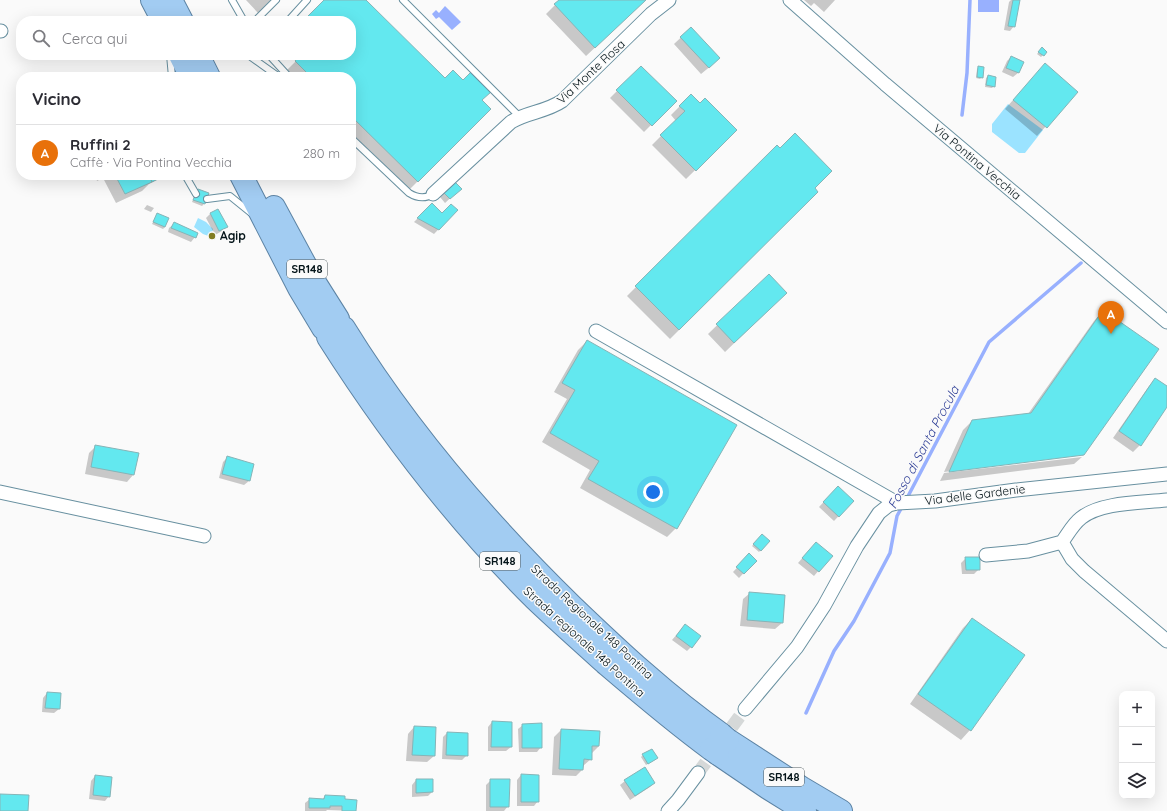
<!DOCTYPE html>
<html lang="it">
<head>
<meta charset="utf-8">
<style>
  :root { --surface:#fff; --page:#f7f7f7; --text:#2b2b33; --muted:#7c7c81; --line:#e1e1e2; --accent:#ea580c }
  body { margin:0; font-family:Quicksand,sans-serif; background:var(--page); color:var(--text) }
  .controls { position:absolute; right:12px; bottom:12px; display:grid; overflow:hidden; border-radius:8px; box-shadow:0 4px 16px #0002 }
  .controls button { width:36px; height:36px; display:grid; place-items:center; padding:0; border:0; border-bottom:1px solid var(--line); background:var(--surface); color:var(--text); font:20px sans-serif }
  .you { position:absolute; left:653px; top:492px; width:14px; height:14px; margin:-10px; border:3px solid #fff; border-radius:50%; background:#1a73e8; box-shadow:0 0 0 6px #1a73e833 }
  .badge { display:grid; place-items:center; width:26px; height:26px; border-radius:50%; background:var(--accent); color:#fff; font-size:13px; font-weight:700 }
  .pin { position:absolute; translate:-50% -33px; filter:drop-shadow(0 1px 2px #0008) }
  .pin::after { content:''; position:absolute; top:21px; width:14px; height:12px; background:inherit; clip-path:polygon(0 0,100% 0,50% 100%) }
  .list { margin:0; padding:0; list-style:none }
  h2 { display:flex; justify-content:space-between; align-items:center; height:52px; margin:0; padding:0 16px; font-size:17px }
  h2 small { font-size:13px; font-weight:400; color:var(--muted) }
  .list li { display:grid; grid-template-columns:26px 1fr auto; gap:12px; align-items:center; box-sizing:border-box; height:56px; padding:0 16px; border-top:1px solid var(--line) }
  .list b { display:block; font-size:15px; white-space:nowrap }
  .list p { margin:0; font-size:13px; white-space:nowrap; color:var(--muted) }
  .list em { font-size:13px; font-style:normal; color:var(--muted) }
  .icon { flex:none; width:22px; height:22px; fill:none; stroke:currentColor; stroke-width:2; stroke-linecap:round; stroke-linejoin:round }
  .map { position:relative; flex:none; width:1167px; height:811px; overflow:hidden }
  .search { position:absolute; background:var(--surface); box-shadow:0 4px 16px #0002; left:16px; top:16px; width:340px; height:44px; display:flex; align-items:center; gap:10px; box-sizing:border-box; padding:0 14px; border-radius:16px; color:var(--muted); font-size:15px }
  .panel { position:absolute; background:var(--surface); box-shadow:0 4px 16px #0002; left:16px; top:72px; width:340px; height:108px; border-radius:16px }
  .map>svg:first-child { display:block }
  .green { fill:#9be3ff }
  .water { fill:#98b0fe }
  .shadow { fill:#0003 }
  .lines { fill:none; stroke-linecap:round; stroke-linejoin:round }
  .stream { stroke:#98b0fe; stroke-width:3.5 }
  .building { fill:#63e8ef; stroke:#86b4b7 }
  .minor-tunnel { stroke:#d5d8d8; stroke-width:13; stroke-dasharray:13 6; stroke-linecap:butt }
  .service-casing { stroke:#6890a0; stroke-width:8 }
  .minor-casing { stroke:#6890a0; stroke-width:15 }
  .trunk-casing { stroke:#5c83a4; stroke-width:24 }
  .service { stroke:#fff; stroke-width:6 }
  .minor { stroke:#fff; stroke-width:13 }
  .trunk { stroke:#a2ccf2; stroke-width:22 }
  .trunk-bridge-casing { stroke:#5c83a4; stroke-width:24; stroke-linecap:butt }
  .trunk-bridge { stroke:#a2ccf2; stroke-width:22 }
  .poi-dot { fill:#827c22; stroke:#fafafa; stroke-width:1.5 }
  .labels { text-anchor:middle; stroke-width:3; stroke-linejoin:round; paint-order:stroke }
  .shield { fill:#fafafa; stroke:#4e595c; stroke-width:1 }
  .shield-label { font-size:11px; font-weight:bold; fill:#041419 }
  .street-label { font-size:12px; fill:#041419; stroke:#fafafa }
  .poi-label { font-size:12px; font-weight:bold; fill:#041419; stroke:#fafafa; text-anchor:start }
  .water-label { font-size:13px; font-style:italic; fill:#2d3d96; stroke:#fafafa }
</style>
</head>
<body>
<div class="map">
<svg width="1167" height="811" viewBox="0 0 1167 811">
  <rect width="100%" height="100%" fill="#fafafa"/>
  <path class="green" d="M1008 104 1043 130 1025 153H1019L992 132V124Z
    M198 218 206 222 213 229 211 237 203 234 194 227Z"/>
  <path class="water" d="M978 0H999V12H978Z
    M445 6 461 22 452 30 439 17 436 19 432 14 436 10 439 13Z"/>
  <path class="shadow" d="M246 0H271L258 13Z
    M325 0H365L445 80 481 100 490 109 408 191 351 134V77H293L287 70 299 58 296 55H351V21H304Z
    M560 0H646L586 56 546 14Z
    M804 0H835L824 12 814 3 811 6Z
    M1011 0H1019L1014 26 1010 31 1004 30 1009 2Z
    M691 28 712 65 701 74 674 44Z
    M1042 48 1046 52 1041 57 1037 54Z
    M1011 57 1023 62 1018 73 1013 77 1002 72 1007 61Z
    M1045 64 1077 92 1037 136 1005 109Z
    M641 67 675 101 644 132 610 98Z
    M979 67 982 77 980 79 976 78 977 69Z
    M988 76 994 86 992 88 985 87 986 78Z
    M691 95 700 104 736 130 686 179 652 145 676 121 671 115Z
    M777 146 817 192 670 339 627 296Z
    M95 175H166L149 184 142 191 116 203 103 178 97 181Z
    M455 183 460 189 445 203 440 197Z
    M196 192 204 204 202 206 192 202Z
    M432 204 442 215 457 210 434 234 414 222Z
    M147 205 154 208 151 212 144 209Z
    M218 210 226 226 222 231 215 235 206 218 210 214Z
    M157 214 165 227 163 229 152 224Z
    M174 224 195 237 191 242 168 232 169 228Z
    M769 275 777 302 725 352 708 334Z
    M1103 311 1084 454 1082 456V454L944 472 963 430 972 421 1028 414 1094 321Z
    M587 341 676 528 667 537 580 488 590 470 542 442 567 399 554 392 578 350Z
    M1155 379 1167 387V406L1140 445 1133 452 1113 438 1149 386Z
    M96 446 133 475 127 482 85 474 89 453Z
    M1082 457 1074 464 940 481 944 473Z
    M227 458 249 481 244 485 219 478 223 462Z
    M838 487 853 501 834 521 819 507Z
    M762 535 769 541 759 552 752 546Z
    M812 547 831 556 814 576 798 563Z
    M749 555 755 561 739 578 733 572Z
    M966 558 979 569 974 574H962L961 563Z
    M750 593 782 623 775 629 740 626 743 599Z
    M972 619 970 730 961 740 910 704 963 628Z
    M685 625 691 647 687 651 672 640Z
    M47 693 59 709 54 713 42 712 43 698Z
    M492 722 511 747 506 751H488V727Z
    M523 725 541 747 537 752H519L518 729Z
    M414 727 434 756 427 762 406 761 408 734Z
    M561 730 599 746 592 753 591 759 583 766 582 770 576 776 552 775 554 737Z
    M447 733 467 755 462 760 442 759 443 737Z
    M643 755 655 760 646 765 641 757Z
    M521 775 538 801 534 806H517V780Z
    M95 776 109 796 105 801 89 799 91 781Z
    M416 780 432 792 428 796 412 797V785Z
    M491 780 508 806 504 811H486V785Z
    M625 781 654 783 650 787 630 800 620 785Z
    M325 796 344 800 355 811 327 810 326 811H305V803L310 799 322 800Z"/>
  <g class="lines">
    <path class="stream" d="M962 115 967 73 970 0
      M906 500 989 342 1081 263
      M806 713 834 651 854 621 890 553 897 516 903 505"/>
  </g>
  <path class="building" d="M324 0H366L445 78 453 70 463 80 471 72 491 92 482 100 491 109 418 182 351 116V77H311L295 61 300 55H351V21H303Z
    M559 0H646L595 48 554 4Z
    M1013 0H1020L1015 27 1008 26Z
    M691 27 720 58 709 68 680 37Z
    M1042 47 1047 52 1044 56 1038 52Z
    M1011 56 1024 62 1019 73 1006 68Z
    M1045 63 1078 92 1047 128 1013 100Z
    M641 66 677 101 652 126 616 90Z
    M978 66 984 67 983 78 977 77Z
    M988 75 996 77 995 87 986 85Z
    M691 94 700 103 705 98 737 130 696 171 660 135 685 111 679 106Z
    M795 133 832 171 815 188 818 192 679 330 635 286 777 145 780 148Z
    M115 175H149L152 182 125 194Z
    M149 175H166L152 182Z
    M455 182 462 189 450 199 443 192Z
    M198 189 209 193 205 204 193 200Z
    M432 203 442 213 451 204 458 210 439 230 417 218Z
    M218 209 228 227 219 231 210 213Z
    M157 213 169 218 165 227 153 222Z
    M174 222 198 233 196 238 171 228Z
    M769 274 787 293 734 343 716 324Z
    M1103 310 1159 349 1084 455 949 472 972 420 1031 413Z
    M587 340 737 425 677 529 588 479 599 461 550 433 575 390 562 383Z
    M1155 378 1167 386V407L1141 446 1119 431Z
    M95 445 139 453 134 475 91 467Z
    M227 456 254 464 250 481 222 474Z
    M838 486 854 501 839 517 823 502Z
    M762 534 770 541 761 551 753 544Z
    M816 542 833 556 819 572 802 558Z
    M749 553 757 561 744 574 736 567Z
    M965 557H980V570H966Z
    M749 592 785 595 783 623 747 620Z
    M972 618 1025 655 971 731 918 694Z
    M685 624 701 636 692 648 676 636Z
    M47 692 61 693 60 709 45 708Z
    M492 721 512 722V747H491Z
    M542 723V748H522V724Z
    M414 726 436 727 435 756 412 755Z
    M561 729 600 731 599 746H592V760L584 759 583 770 559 769Z
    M447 732 468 733V756L446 755Z
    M652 749 658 758 648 764 642 754Z
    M645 767 655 783 635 796 624 780Z
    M521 774 539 775V802H521Z
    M95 775 112 777 110 797 93 795Z
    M416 779H433V792L416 793Z
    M490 779H510L509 807H490Z
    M0 794 29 795 28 811H0Z
    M325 795 345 796V799L357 800 356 811H342V806H330V808H309V798L324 799Z"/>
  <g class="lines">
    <path class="minor-tunnel" d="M698 773 745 709"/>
    <g class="service-casing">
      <path id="service" d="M232 0 244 21
        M403 0 520 117
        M255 21 276 0
        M288 21 307 0
        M170 55 172 77
        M251 55V57L279 77
        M269 55 289 77
        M351 138 409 193C417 198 425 199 433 194
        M185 175 196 194
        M207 199 230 196 251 213"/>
    </g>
    <g class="minor-casing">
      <path id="minor" d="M790 0 885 84 1167 322
        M0 31H1
        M433 194 511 122C527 112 546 112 562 101L651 14 669 0
        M596 331 897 503
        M0 492 204 536
        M1167 500C1141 503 1101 502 1081 518 1073 524 1068 534 1062 542L1072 559 1084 571 1167 641
        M986 555 1028 551 1062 542
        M745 709 797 647 824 606 857 546 879 513 889 505 897 503 935 501 1016 490 1167 474
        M668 811 678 800 698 773"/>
    </g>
    <g class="trunk-casing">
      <path id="trunk" d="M152 0 163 21
        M171 0 182 21
        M180 55 191 77
        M198 55 209 77
        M241 175 299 288 323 328
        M274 207 314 281 338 319
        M344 328C407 430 486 522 572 606 619 651 667 696 721 734
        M328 337C387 430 456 520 534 598 557 620 581 641 605 663 639 692 674 722 711 749
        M728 740 802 788 841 811
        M718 754 768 788 805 811"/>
    </g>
    <use href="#service" class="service"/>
    <use href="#minor" class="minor"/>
    <use href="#trunk" class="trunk"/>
    <g class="trunk-bridge-casing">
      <path id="trunk-bridge" d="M721 734 728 740
        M711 749 718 754"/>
    </g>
    <use href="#trunk-bridge" class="trunk-bridge"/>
  </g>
  <circle class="poi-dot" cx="212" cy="236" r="4"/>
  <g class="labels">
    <g class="shield">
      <rect x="287" y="260" width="40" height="18" rx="3"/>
      <rect x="480" y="552" width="40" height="18" rx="3"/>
      <rect x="764" y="768" width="40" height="18" rx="3"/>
    </g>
    <g class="shield-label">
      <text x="307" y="273">SR148</text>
      <text x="500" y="565">SR148</text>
      <text x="784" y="781">SR148</text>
    </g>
    <g class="street-label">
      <text transform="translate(591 72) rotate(-43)" y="4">Via Monte Rosa</text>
      <text transform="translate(977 162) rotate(40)" y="4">Via Pontina Vecchia</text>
      <text transform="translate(975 495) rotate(-7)" y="4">Via delle Gardenie</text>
      <text transform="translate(592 622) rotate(43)" y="4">Strada Regionale 148 Pontina</text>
      <text transform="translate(584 642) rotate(42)" y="4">Strada regionale 148 Pontina</text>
    </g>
    <g class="poi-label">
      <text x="220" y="240">Agip</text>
    </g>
    <g class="water-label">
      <text transform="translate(923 447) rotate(-62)" y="5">Fosso di Santa Procula</text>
    </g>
  </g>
</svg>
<div class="controls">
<button>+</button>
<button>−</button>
<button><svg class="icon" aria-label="layers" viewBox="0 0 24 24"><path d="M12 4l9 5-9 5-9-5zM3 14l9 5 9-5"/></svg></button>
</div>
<div class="you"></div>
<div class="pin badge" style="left:1111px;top:334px;background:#e8710a">A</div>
<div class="search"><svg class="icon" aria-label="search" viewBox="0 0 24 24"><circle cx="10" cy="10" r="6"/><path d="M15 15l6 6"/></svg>Cerca qui</div>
<section class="panel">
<h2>Vicino<small></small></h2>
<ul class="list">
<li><span class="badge" style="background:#e8710a">A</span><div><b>Ruffini 2</b><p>Caffè · Via Pontina Vecchia</p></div><em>280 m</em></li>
</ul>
</section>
</div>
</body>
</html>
